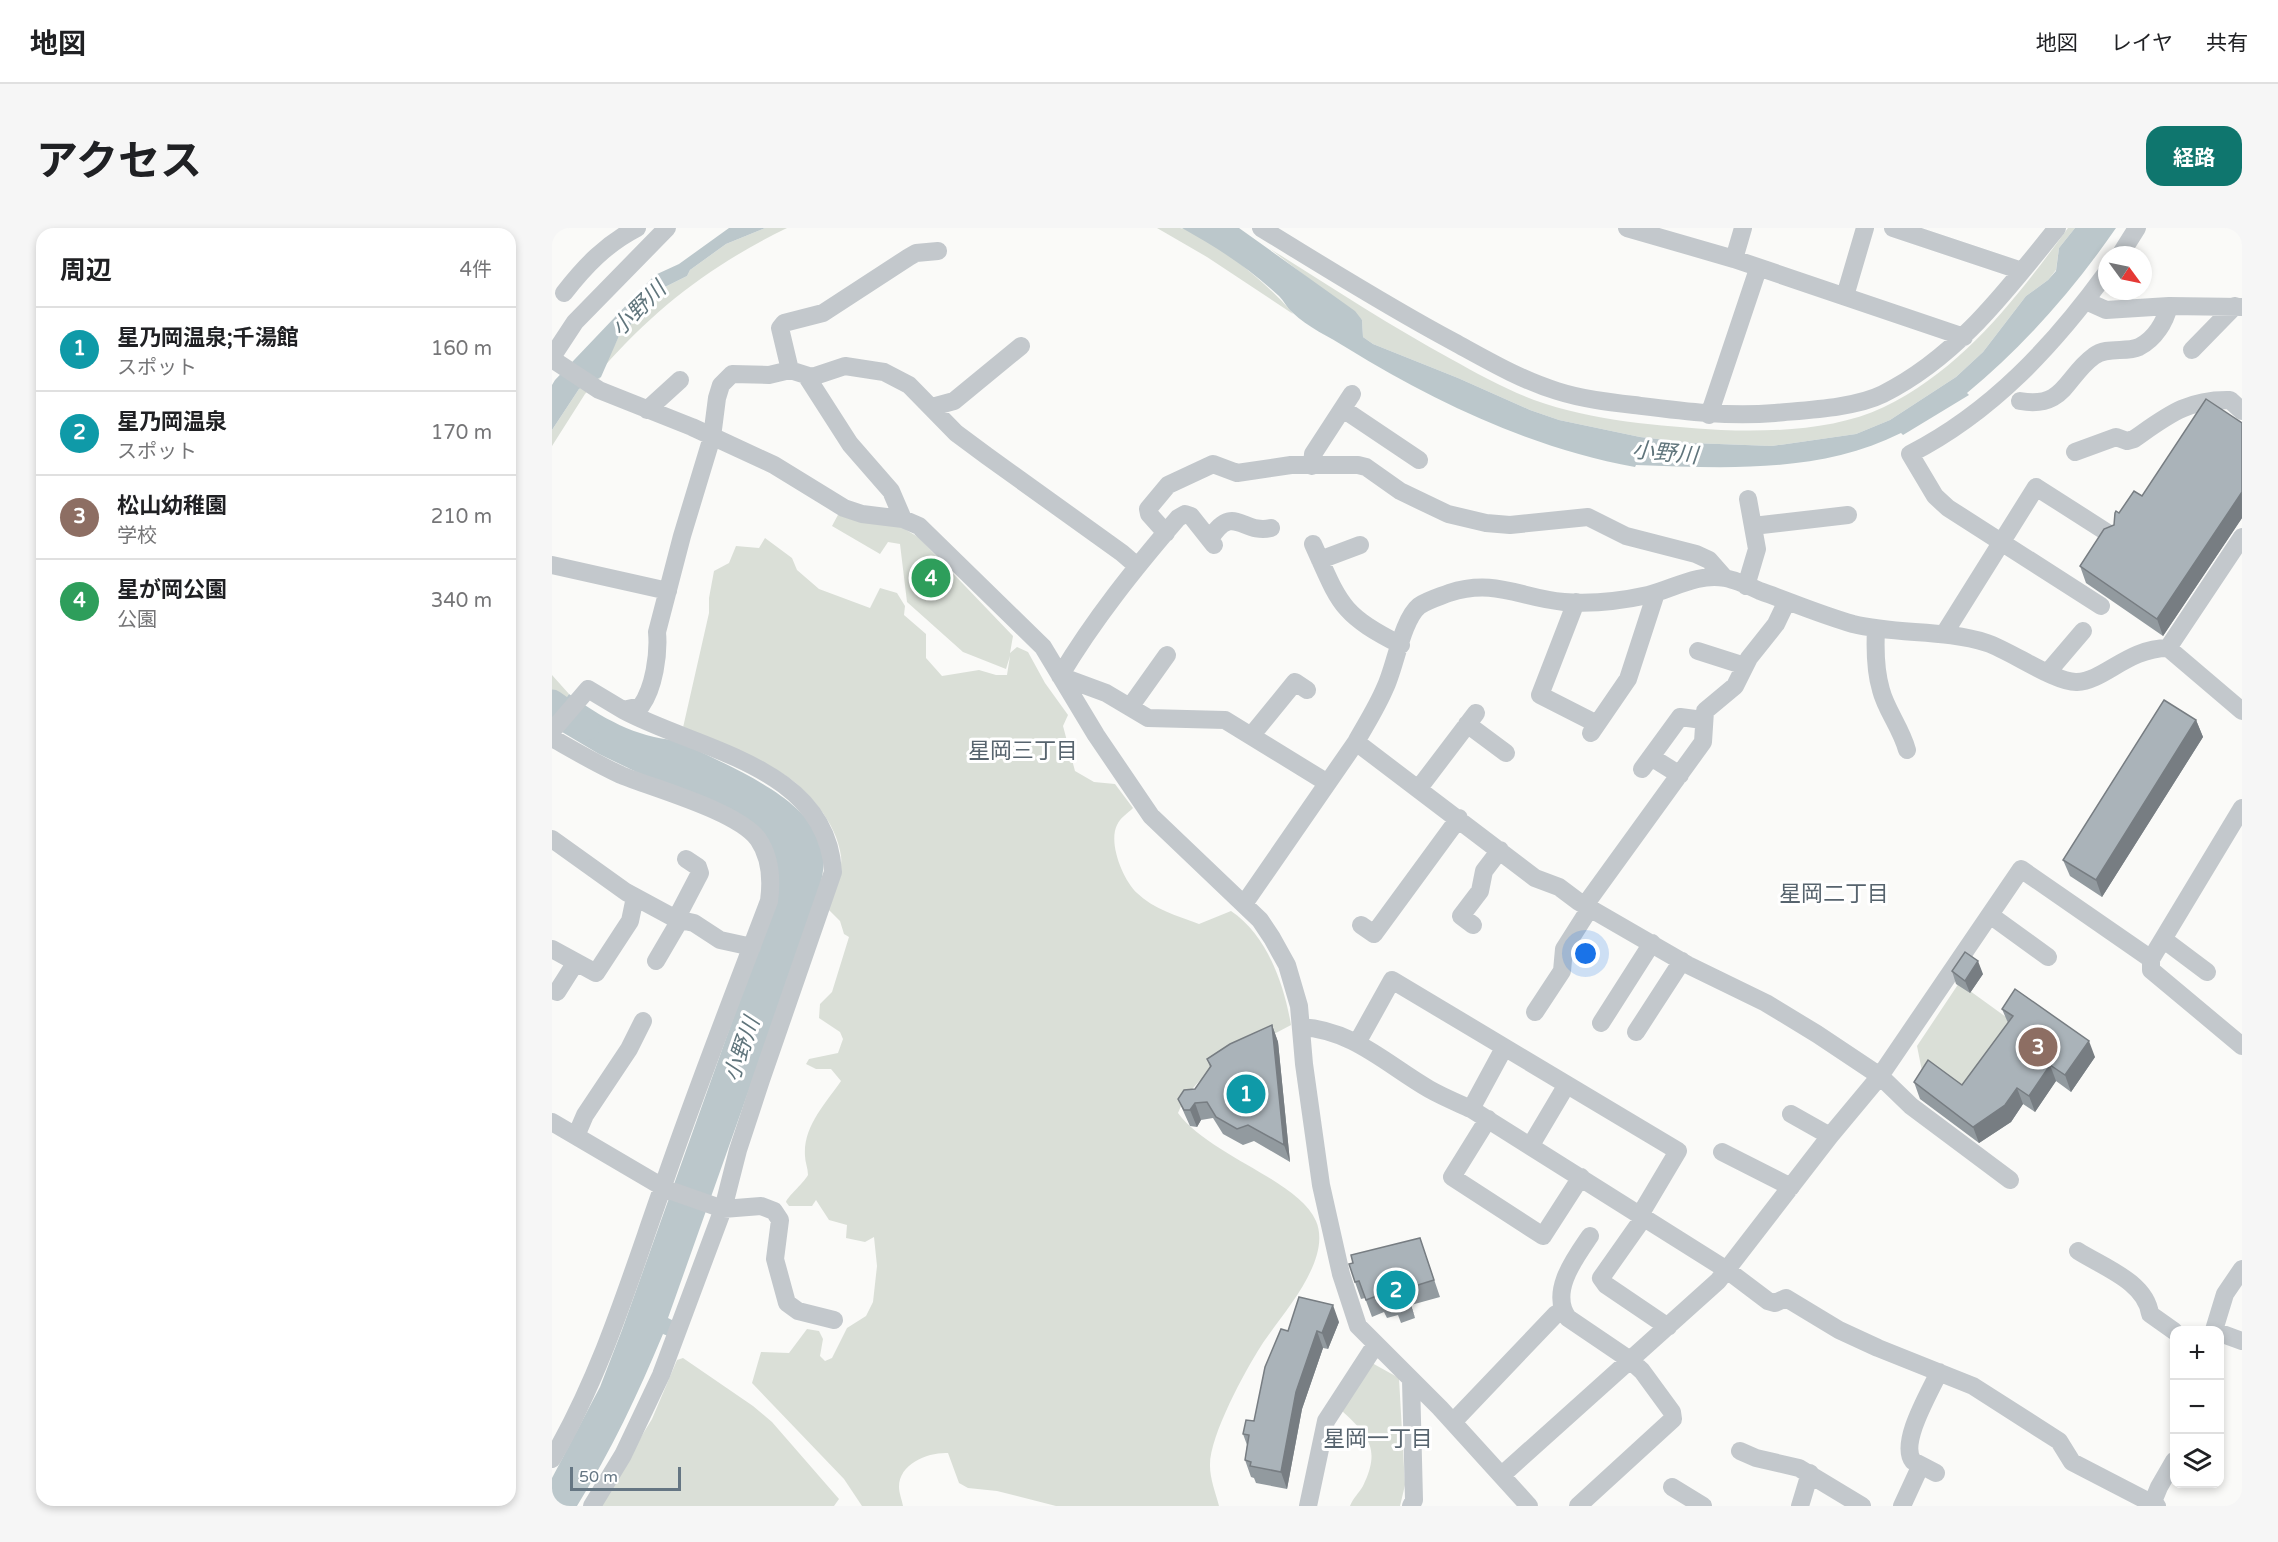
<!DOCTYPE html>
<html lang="ja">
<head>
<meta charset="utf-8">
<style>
  :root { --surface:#fff; --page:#f6f6f6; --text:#202124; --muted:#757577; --line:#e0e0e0; --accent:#0f766e }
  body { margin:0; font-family:"Varela Round","Noto Sans JP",sans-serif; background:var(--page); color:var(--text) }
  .controls { position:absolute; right:18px; bottom:18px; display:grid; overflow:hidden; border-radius:12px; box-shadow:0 3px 9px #0003 }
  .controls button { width:54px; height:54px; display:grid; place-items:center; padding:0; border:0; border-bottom:2px solid var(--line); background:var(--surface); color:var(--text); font:30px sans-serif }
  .compass { position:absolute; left:1546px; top:18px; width:54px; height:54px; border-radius:50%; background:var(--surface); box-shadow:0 3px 9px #0003; rotate:123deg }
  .scale { position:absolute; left:18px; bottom:15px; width:111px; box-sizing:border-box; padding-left:6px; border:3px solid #657683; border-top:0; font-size:16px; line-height:21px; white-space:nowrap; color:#657683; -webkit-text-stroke:4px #fff; paint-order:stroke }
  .you { position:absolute; left:1034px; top:726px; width:21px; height:21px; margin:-15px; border:4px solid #fff; border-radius:50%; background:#1a73e8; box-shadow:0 0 0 9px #1a73e833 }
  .badge { display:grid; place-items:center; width:39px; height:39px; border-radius:50%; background:var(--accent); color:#fff; font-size:20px; font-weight:700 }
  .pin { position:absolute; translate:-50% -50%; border:3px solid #fff; box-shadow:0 2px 6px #0006 }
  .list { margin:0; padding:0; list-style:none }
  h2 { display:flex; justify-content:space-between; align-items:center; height:78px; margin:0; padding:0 24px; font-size:26px }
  h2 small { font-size:20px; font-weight:400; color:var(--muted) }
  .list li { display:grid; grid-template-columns:39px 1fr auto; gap:18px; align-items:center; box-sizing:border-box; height:84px; padding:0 24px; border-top:2px solid var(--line) }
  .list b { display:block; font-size:22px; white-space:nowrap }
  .list p { margin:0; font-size:20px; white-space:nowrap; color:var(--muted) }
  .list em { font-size:20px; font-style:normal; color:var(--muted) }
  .icon { flex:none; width:33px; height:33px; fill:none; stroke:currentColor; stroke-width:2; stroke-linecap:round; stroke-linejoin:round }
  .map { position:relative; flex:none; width:1690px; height:1278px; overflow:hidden; border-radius:18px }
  header { display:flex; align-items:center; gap:36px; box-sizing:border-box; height:84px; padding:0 30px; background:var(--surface); border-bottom:2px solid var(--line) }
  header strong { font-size:28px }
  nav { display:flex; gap:33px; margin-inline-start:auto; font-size:21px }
  .intro { display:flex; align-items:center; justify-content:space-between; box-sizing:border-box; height:144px; padding:0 36px }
  h1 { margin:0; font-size:42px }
  .button { padding:15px 27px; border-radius:18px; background:var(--accent); color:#fff; font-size:21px; font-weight:700 }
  main { display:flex; gap:36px; padding:0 36px }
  aside { flex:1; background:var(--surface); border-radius:18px; box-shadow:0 3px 9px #0003 }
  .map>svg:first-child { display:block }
  .green { fill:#dadfd7 }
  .water { fill:#bbc7cb }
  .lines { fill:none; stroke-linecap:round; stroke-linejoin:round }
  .river { stroke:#bbc7cb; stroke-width:27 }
  .minor { stroke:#c3c8cc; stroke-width:18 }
  .wall { fill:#929a9f }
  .shaded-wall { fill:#777d82 }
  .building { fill:#aab3b9; stroke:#777d82; stroke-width:1.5 }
  .labels { text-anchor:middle; stroke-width:6; stroke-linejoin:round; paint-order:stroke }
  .water-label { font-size:22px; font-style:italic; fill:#60757c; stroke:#fff }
  .neighbourhood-label { font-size:22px; fill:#57646e; stroke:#fff }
</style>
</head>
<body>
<header>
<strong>地図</strong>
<nav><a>地図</a><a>レイヤ</a><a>共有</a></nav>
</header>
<div class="intro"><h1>アクセス</h1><a class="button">経路</a></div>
<main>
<aside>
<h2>周辺<small>4件</small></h2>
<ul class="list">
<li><span class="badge" style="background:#0f9aa8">1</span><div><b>星乃岡温泉;千湯館</b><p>スポット</p></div><em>160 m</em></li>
<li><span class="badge" style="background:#0f9aa8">2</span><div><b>星乃岡温泉</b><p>スポット</p></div><em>170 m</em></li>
<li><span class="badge" style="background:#8d6e63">3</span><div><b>松山幼稚園</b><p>学校</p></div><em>210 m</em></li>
<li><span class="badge" style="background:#2e9e5b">4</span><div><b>星が岡公園</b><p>公園</p></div><em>340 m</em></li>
</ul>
</aside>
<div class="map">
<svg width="1690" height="1278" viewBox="0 0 1690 1278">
  <rect width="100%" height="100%" fill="#fafaf8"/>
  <path class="green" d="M213 0H235C163 35 104 79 51 140L67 108 109 67 111 60 135 48 138 42 174 16Z
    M605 0C612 0 621 0 628 0 655 4 724 63 741 86L655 29Z
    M1516 0H1523L1507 20 1504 42 1496 52 1474 68 1431 124 1404 149 1338 192 1304 206 1220 218 1140 215 1088 209 1007 192 978 182 906 150 821 116 811 109 810 92 717 20C777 58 837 97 899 131 926 146 953 161 982 172 1041 193 1107 198 1169 202 1221 204 1284 202 1332 179 1411 141 1466 68 1516 0Z
    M49 149 33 166 0 218V202L27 161Z
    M287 285 344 296 366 309 461 408 458 425 465 419 476 424 493 455 516 487 511 498 523 543 542 554 563 556 581 580C576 585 568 590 565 597 556 615 571 652 585 665 601 681 626 688 647 696L679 683C715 707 732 756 739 797 697 820 645 838 626 885 658 928 746 952 764 993 781 1033 728 1088 709 1118 693 1143 657 1209 658 1238 658 1251 664 1266 667 1278H504L445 1263 416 1260 407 1255 396 1225C377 1224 347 1235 347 1259 347 1265 350 1272 351 1278H310L292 1251 200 1155 209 1124 237 1125 255 1101 267 1103 271 1111 268 1128 273 1133 280 1130 295 1100 314 1088 321 1074 325 1038 322 1009 313 1014 294 1010 295 997 277 992 264 972 260 978H237L234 974C236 968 250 957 256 947 256 940 253 934 253 928 251 898 274 875 289 853L279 841H264L254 836 257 831 286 825 291 811 288 804 267 790 268 776 280 764 297 709 292 706 288 693 276 681C281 665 291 645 289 628 285 595 255 560 228 544 200 526 162 516 130 504L157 385V370L162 343 177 335 184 318 207 320 213 310 240 330 245 342 267 361 318 380 328 360 345 365 353 378 352 387 374 406V430L390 448 427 442 444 447H455L458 428 454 441 411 424 355 374 348 316 336 314 328 326 280 298Z
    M0 447 17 466 7 480 0 475Z
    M1407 755 1454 789 1458 801 1415 858 1370 843 1365 818Z
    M131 1130 201 1178 220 1194 287 1271 282 1278H47L100 1191 125 1132Z
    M820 1135 847 1150 853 1257 848 1278H798C801 1270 807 1265 811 1258 829 1221 817 1208 789 1182Z"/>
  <path class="water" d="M177 0H213L174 16 138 42 135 48 111 60 109 67 67 108 49 149 27 161 0 202V157L3 152 103 47 127 36Z
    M630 0H687L803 83 810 92 811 109 821 116 906 150 978 182 1007 192 1088 209 1140 215 1220 218 1304 206 1338 192 1404 149 1431 124 1474 68 1496 52 1504 43 1507 20 1523 0H1564C1522 61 1473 117 1415 165L1417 167 1351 207 1349 205C1267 246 1173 240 1084 237L1083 239C980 220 884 175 795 120 778 109 755 99 741 85 735 80 732 73 727 68 697 40 664 19 630 0Z
    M17 466C48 489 85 510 124 512 167 534 247 564 267 610 276 630 270 653 264 673L116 1090 122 1093 116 1108 111 1106C86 1166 59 1223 25 1278H0V1250L48 1159 70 1102 187 774 221 625 99 551 47 526 0 498V475L7 480Z"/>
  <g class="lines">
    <path class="river" d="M0 475 34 499"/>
    <path class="minor" d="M709 0C773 39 836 79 902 114 935 132 969 152 1005 163 1030 171 1056 174 1082 177 1130 183 1174 189 1223 185 1254 182 1303 180 1331 166 1405 129 1454 63 1505 0
      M1075 0 1182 31 1412 109
      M1341 0 1470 43
      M1568 27 1585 0
      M1182 31 1191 0
      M12 65C33 38 54 16 85 0
      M1293 68 1313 0
      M1534 73 1554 82 1617 78 1690 79
      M1640 122 1683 78
      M0 129 23 94 115 0
      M0 131 47 162 140 199 222 237 292 280 310 286 351 291 367 298 491 419 544 507 599 588 708 692 720 710 735 737 747 778 752 836 769 957 789 1046 806 1098 888 1180 977 1278
      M238 142 228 100 232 95 271 85 357 29 364 25 386 23
      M255 149 298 216 339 263 351 291
      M1468 173C1513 181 1513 149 1542 128 1555 118 1574 125 1587 119 1603 111 1613 94 1617 78
      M380 179 402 173 469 118
      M791 181 867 232
      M95 182 128 152
      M1157 187 1206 41
      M1523 224 1564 209 1575 213 1582 211C1615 188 1635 171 1678 172L1690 183
      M760 238 761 226 800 166
      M1201 298 1296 287
      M614 305 597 286 596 281 616 257 661 236 685 245 739 237H806L814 239 848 263 896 286 934 295 958 297 1036 289 1074 308 1144 326 1157 332 1172 349
      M658 311C681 274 691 307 719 300
      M761 316C788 376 788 386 849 417
      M662 317 639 288 633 286 626 290C583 340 542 391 508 448L554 465 596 490 673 492 774 554
      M768 332 808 317
      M0 337 116 363
      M1194 358 1205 321 1196 271
      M1024 374 988 467 1045 496
      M1549 378 1396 280 1383 268 1358 226C1440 184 1501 118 1555 44
      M1324 401C1323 421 1323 442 1329 462 1334 482 1349 500 1355 522
      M1392 406 1484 259 1559 307
      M1616 420 1690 309
      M1146 423 1193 438
      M1496 444 1531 403
      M578 479 615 427
      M915 496 954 525
      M0 503 36 461 71 482 89 478C102 460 107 426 105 404L130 308 160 209 165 170 169 157 180 146 217 147 238 142 260 149 293 138 332 144 357 157 404 205 435 228 570 325 585 338
      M1039 505 1076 451 1104 365
      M699 508 743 454 755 462
      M0 510C23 523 45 536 69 547 103 561 185 583 206 611 219 630 220 651 217 673 181 768 144 862 111 958 78 1051 50 1145 0 1231
      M804 514C814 496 825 479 833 460 843 440 850 392 867 378 876 372 887 369 897 365 943 350 968 370 1012 374 1039 376 1069 373 1096 367 1121 361 1145 345 1173 350 1184 352 1197 358 1208 363 1239 374 1269 387 1301 396 1345 407 1392 401 1435 415 1459 423 1504 455 1525 454 1552 453 1576 420 1616 420L1690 483
      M1099 529 1128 547
      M1090 541 1128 489 1151 492
      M867 560 924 485
      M0 611 74 664 124 691 142 695 168 712 200 719
      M692 676 804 514 983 650 1007 659 1027 674 1136 737 1214 775 1265 806 1328 848 1359 878 1458 952
      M1033 677 1151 514 1153 483 1183 458 1197 430 1224 396 1235 373
      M1438 687 1496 729
      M124 691 148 645 146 639 134 631
      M809 697 822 706 907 590
      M921 697 909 688 928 663 932 643 948 622
      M1611 711 1655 744
      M0 721 44 745 78 693 83 669
      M1599 731V742L1690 818
      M104 733 128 692
      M5 764 24 734
      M983 784 1010 743 1012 721 1038 680
      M1049 795 1100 715
      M749 799C801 802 834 836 877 861 891 869 906 875 919 881L1175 1042 1216 1073 1223 1075 1234 1070 1287 1102 1326 1120 1421 1158 1507 1213 1520 1234 1605 1278
      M1084 804 1130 733
      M805 815 840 752 1126 923 1088 987
      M919 881 952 820
      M1239 886 1278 908
      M936 891 900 949 991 1008 1029 949
      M0 894 114 961 171 981 209 978 222 983 228 992 223 1031 235 1075 246 1083 282 1092
      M24 908 33 887 77 821 91 793
      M979 917 1014 858
      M1170 924 1239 959
      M1092 989 1049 1050 1054 1057 1116 1099
      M1526 1023C1551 1039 1594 1054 1598 1086L1622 1103
      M1662 1102 1673 1066 1690 1041
      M1668 1105 1690 1113
      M901 1194 1004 1086 1011 1083
      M1188 1223 1204 1230 1247 1240 1310 1278
      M1384 1245 1361 1233C1347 1215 1378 1164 1387 1144
      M950 1247 1166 1053 1278 908 1328 848 1469 641 1599 731 1690 580
      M1120 1259 1151 1278
      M1600 1276 1607 1259 1622 1233
      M40 1278 71 1227 109 1147 171 981 186 922 209 852 281 644C275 538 145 522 71 482
      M756 1278 774 1193 824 1116
      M859 1278 862 1272 859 1152
      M1026 1278 1121 1191 1120 1184 1090 1143 1078 1132 1016 1090C997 1064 1023 1030 1038 1008
      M1248 1278 1258 1245
      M1350 1278 1368 1239"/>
  </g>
  <path class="wall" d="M1690 195V290L1611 408 1534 355 1528 338 1562 297 1567 285Z
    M1644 492 1651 509 1550 669 1518 648 1511 632Z
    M1400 743 1431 746 1418 765 1404 756Z
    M1450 781 1543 829 1519 864 1504 853 1483 884 1471 876 1459 894 1427 915 1368 871 1362 854 1410 857 1456 795Z
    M720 797 726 814 738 934 702 913 691 917 671 906 661 890 649 892 645 899 638 898 633 887 626 871 643 861 658 839 655 831Z
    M868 1010 888 1069 859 1077 863 1090 849 1095 846 1087 835 1090 832 1084 820 1089 813 1070 809 1071 803 1054Z
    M787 1094 776 1121 771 1120 750 1181 735 1261 704 1255 702 1250 699 1249 693 1232 695 1217 691 1206 702 1193 736 1103Z"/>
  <path class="shaded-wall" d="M1690 264V290L1611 408 1605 391Z
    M1644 492 1651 509 1550 669 1544 652Z
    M1426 733 1431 746 1418 765 1413 753Z
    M720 797 726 814 738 934 732 917Z
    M1537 813 1543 829 1519 864 1513 847Z
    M1498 837 1504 853 1483 884 1477 868Z
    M1465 860 1471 876 1459 894 1427 915 1421 899Z
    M643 875 649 892 645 899 638 882Z
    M853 1061 859 1077 863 1090 857 1073Z
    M781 1077 787 1094 776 1121 770 1105Z
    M765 1103 771 1120 750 1181 735 1261 729 1244 744 1164Z"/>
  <path class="building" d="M1654 171 1690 195V264L1605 391 1528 338 1552 301 1562 297 1563 285 1564 283 1567 285 1582 263 1590 268Z
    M1612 472 1644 492 1544 652 1511 632Z
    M1413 724 1426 733 1413 753 1400 743Z
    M1463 761 1537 813 1513 847 1498 837 1477 868 1465 860 1453 877 1421 899 1362 854 1376 832 1410 857 1461 788 1450 781Z
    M720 797 732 917 696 897 685 901 664 889 655 874 643 875 638 882H632L626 871 632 862 643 861 659 838 655 831 678 816Z
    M868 1010 882 1052 853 1061 857 1073 843 1078 841 1070 828 1074 827 1067 814 1072 807 1053 803 1054 797 1036 801 1035 799 1027Z
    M747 1069 781 1077 770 1105 765 1103 744 1164 729 1244 698 1238 699 1234 693 1232 697 1207 691 1206 694 1192 702 1193 713 1139 729 1101 736 1103Z"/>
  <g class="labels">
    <g class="water-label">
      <text transform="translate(86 80) rotate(-45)" y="8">小野川</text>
      <text transform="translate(1113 224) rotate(5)" y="8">小野川</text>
      <text transform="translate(189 821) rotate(-71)" y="8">小野川</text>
    </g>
    <g class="neighbourhood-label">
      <text x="471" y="530">星岡三丁目</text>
      <text x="1282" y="673">星岡二丁目</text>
      <text x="826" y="1218">星岡一丁目</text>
    </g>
  </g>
</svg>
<div class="controls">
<button>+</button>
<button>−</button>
<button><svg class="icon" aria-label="layers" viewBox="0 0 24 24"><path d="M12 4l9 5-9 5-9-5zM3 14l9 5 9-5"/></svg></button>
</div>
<svg class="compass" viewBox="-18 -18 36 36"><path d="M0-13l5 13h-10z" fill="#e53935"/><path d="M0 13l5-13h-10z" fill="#757577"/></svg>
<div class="scale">50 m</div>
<div class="you"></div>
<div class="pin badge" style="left:694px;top:866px;background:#0f9aa8">1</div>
<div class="pin badge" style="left:844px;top:1062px;background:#0f9aa8">2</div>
<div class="pin badge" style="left:1486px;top:819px;background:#8d6e63">3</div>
<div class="pin badge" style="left:379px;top:350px;background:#2e9e5b">4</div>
</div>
</main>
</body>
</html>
